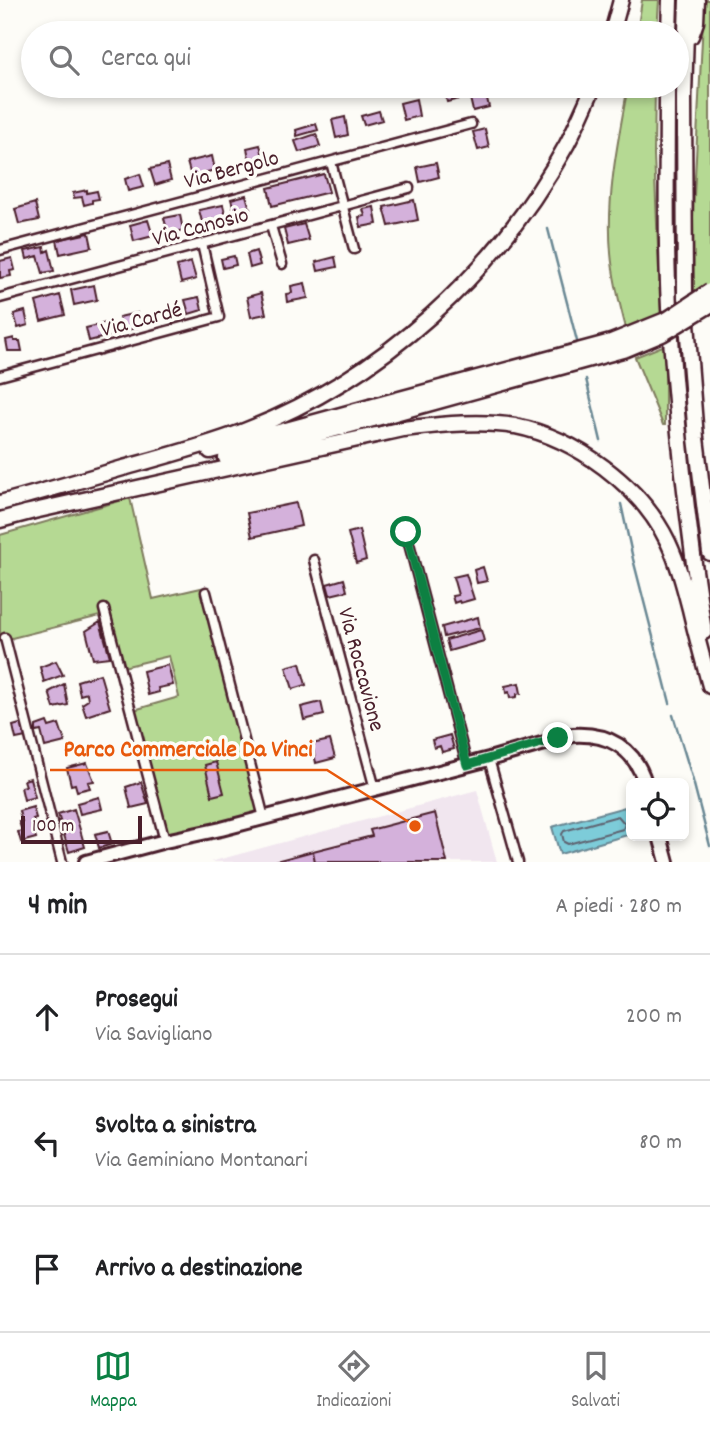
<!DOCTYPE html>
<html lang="it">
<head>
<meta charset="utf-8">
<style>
  :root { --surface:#fff; --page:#f2f2f2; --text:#202124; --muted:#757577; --line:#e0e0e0; --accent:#0b8043 }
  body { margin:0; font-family:Dekko,sans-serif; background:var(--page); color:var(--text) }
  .controls { position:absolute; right:21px; bottom:21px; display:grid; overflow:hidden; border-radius:10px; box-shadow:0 4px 10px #0003 }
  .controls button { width:63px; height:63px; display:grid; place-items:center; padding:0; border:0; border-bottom:2px solid var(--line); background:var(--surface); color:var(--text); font:35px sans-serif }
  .scale { position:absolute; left:21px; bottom:18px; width:121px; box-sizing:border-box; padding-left:7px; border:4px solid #4a1f2b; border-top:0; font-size:19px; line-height:24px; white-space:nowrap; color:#4a1f2b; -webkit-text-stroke:5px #fdfcf7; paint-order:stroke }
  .stop { position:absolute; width:21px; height:21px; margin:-16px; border:5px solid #0b8043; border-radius:50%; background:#fff }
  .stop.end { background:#0b8043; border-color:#fff; box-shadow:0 2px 7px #0008 }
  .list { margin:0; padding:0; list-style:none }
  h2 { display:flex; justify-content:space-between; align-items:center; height:91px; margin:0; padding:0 28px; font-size:30px }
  h2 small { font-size:23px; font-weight:400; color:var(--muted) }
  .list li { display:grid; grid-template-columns:46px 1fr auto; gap:21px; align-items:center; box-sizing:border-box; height:126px; padding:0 28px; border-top:2px solid var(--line) }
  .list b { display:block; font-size:26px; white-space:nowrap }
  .list p { margin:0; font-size:23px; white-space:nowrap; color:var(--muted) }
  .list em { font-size:23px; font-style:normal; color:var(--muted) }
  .icon { flex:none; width:38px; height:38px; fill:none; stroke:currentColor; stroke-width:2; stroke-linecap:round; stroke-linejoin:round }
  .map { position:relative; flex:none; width:710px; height:862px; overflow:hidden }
  .search { position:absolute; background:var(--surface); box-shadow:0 4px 10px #0003; left:21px; right:21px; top:21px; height:77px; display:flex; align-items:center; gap:18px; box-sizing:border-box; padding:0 24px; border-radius:38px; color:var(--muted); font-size:26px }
  .sheet { height:469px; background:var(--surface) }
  nav { display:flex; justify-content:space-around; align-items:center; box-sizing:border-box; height:98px; border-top:2px solid var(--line); background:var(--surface); font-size:19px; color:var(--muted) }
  nav a { display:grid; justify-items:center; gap:4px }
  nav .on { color:var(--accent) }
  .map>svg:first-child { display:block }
  .built { fill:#f1e6ef }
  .green { fill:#b5d993; stroke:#807c5f; stroke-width:2 }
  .water { fill:#7dccd9; stroke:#698793; stroke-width:2 }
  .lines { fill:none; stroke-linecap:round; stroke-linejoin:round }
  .shore { stroke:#5e6471; stroke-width:2 }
  .stream { stroke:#698793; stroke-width:2.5 }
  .building { fill:#d4b1db; stroke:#4a1f2b; stroke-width:2 }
  .street-casing { stroke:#4a1f2b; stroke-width:13 }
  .secondary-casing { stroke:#4a1f2b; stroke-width:18 }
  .highway-casing { stroke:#4a1f2b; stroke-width:19 }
  .street { stroke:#fdfcf7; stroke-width:8 }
  .secondary { stroke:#fdfcf7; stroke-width:12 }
  .highway { stroke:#fdfcf7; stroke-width:14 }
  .highway-bridge-casing { stroke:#4a1f2b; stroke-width:19; stroke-linecap:butt }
  .highway-bridge { stroke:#fdfcf7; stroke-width:14 }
  .route { stroke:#0b8043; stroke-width:9 }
  .labels { text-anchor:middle; stroke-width:7; stroke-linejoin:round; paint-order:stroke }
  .street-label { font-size:23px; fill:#4a1f2b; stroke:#fdfcf7 }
  .leader { fill:none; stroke:#e8590c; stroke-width:2.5 }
  .callout-dot { fill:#e8590c; stroke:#fdfcf7; stroke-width:2.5 }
  .callout-label { font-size:24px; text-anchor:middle; font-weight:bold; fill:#e8590c; stroke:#fdfcf7; stroke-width:7; stroke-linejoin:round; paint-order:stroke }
</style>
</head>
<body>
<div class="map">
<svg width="710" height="862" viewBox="0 0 710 862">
  <rect width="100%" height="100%" fill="#fdfcf7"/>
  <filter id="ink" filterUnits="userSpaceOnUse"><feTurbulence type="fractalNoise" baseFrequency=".0143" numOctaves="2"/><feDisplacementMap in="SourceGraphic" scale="14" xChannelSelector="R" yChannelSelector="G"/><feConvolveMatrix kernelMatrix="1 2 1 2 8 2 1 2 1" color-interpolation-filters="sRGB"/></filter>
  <g filter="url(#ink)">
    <path class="built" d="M477 790 497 862H210Z"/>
    <path class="green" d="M642 0H659L657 33H637Z
      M704 0H710V285L694 298 693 217Z
      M628 86H655L654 155 661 316 627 332C620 306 613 279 611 253 606 196 618 141 628 86Z
      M665 345V425H663L635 357Z
      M130 498 153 599 201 588 260 812 167 835 134 710 179 697 169 656 123 667 108 614 0 641V535Z"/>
    <path class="water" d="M625 807 631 834 560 854 552 827Z"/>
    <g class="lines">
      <path class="shore" d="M618 816 625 824 623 829 568 844 564 842 562 834 564 831Z"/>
      <path class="stream" d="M548 229 578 345
        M586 379 601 441
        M621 504 633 559 670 703
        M673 715 692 777 710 846"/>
    </g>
    <path class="building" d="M459 86H463L464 90 458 92 459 99 447 102 445 95H448L446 89Z
      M485 90 489 107 473 111 469 94Z
      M416 99 419 116 404 120 400 103Z
      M379 111 382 120 364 125 361 116Z
      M345 117 348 135 336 138 332 120Z
      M316 124 318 130 297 136 296 130Z
      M485 129 489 147 478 150 473 132Z
      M316 134 320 146 299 152 295 141Z
      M260 145 264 159 250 163 247 148Z
      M212 156 215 170 191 176 187 162Z
      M436 163 439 177 420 182 417 167Z
      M167 165 171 180 155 185 150 169Z
      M140 174 144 187 128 191 125 179Z
      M324 174 329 192 272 206 268 188Z
      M87 190V193L97 191 99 199 92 200V203L84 205 82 197 74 198 73 193Z
      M246 195 250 209 235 213 231 199Z
      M414 200 418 220 389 226 384 207Z
      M35 203 39 220 19 224 15 209Z
      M223 205 226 217 202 222 199 210Z
      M374 207 377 224 361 227 359 217 365 216 363 209Z
      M180 215 183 230 168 234 164 218Z
      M148 220 153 236 134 241 130 225Z
      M304 224 309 240 288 245 284 229Z
      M89 233 92 247 60 254 57 240Z
      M44 247 45 252 49 250 54 271 43 273 38 256 27 259 25 251Z
      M256 251 260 265 250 268 247 254Z
      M234 256 236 265 223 268 221 259Z
      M335 257 337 267 318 271 316 262Z
      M12 258 15 270 10 271 11 276 0 278V261Z
      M191 262 196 279 181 283 177 266Z
      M305 283 308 298 287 302 286 294 292 293 291 286Z
      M94 285 97 300 74 305 71 290Z
      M261 293 266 314 251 317 247 297Z
      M60 295 65 315 41 321 36 302Z
      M199 297 202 310 189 314 185 300Z
      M25 311 28 325 18 328 14 314Z
      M137 313 140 327 122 331 119 317Z
      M106 323 109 336 89 341 86 328Z
      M14 338V341H20L22 351H8L6 340Z
      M296 503 301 526 252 537 247 513Z
      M359 530 366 560 356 563 348 533Z
      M483 567 487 581 477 583 474 570Z
      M466 574 474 599 460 603 459 601 454 603 452 596 458 595 453 577Z
      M344 579 347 591 330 595 327 584Z
      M478 617 480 628 444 637 442 627Z
      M100 622 110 657 93 659 86 631Z
      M481 630 484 641 449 651 446 640Z
      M56 661 63 675 44 682 40 667Z
      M300 663 306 685 293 689 286 667Z
      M168 665 173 685 158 688 159 692 148 695 143 671Z
      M100 674 110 708 86 716 82 704 88 700 87 693 80 695 77 681Z
      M519 683 521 693 517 694V697L510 698 509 692 506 693 505 686Z
      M64 684 68 705 54 708 49 692Z
      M321 702 324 715 304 720 301 707Z
      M47 722 49 727 59 724 65 742 45 747 41 731 36 732V726Z
      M23 723 26 737 16 739 13 726Z
      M450 735 454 749 442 752 440 746 434 748 432 740Z
      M330 740 335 758 316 763 312 744Z
      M216 762 224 793 212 796 205 765Z
      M87 763 94 781 88 782 90 788 77 791 75 784 71 785 67 768Z
      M30 778 35 797 24 800 21 787 26 786 24 780Z
      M141 782 148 804 131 808 126 787Z
      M99 797 102 809 80 814 77 803Z
      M33 807 36 818 33 819 36 828 33 829 36 838 21 842 18 832 22 831 19 822H22L19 811Z
      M74 809 85 847 69 852 58 814Z
      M435 813 447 862H315L313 851 372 836 370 830Z
      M108 831 112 844 99 848 95 834Z
      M313 851 315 862H272Z"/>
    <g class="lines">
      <g class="street-casing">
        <path id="street" d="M331 162 354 249
          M271 226 282 264
          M0 250 471 124
          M0 298 409 188
          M0 376 219 317 202 244
          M406 532 467 765
          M314 560 375 789
          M206 592 264 818
          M104 609 165 841
          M5 638 62 862
          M489 759 518 862"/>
      </g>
      <g class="secondary-casing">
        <path id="secondary" d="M660 836 667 862
          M86 862 165 841 221 829 489 759 573 735C608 733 635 748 645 783"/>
      </g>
      <g class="highway-casing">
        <path id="highway" d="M687 0 684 96 685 297 696 438 710 553
          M612 33 621 0
          M669 33 670 0
          M691 36 696 22 697 0
          M667 86C667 165 665 246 670 325 677 428 688 530 704 632
          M210 451 370 407
          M226 458 373 419
          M0 503C41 492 82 480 123 468 163 457 205 446 244 431 382 378 497 272 567 144 577 125 585 105 594 86
          M25 513 403 429C439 425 478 420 515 426 576 438 641 486 668 542 678 563 684 586 690 609 696 635 703 660 710 686
          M0 520 34 511"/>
      </g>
      <use href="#street" class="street"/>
      <use href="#secondary" class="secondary"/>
      <use href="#highway" class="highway"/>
      <g class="highway-bridge-casing">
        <path id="highway-bridge" d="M370 407 611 342 668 319 710 291
          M373 419 626 349 662 334 710 305"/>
      </g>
      <use href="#highway-bridge" class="highway-bridge"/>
    </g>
  </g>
  <g class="lines" filter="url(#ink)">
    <path class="route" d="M406 532 467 765 558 738"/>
  </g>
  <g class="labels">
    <g class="street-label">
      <text transform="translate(231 168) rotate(-15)" y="8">Via Bergolo</text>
      <text transform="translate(200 225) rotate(-15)" y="8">Via Canosio</text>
      <text transform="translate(141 318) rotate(-15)" y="8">Via Cardé</text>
      <text transform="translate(363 669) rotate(75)" y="8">Via Roccavione</text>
    </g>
  </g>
  <path class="leader" d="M415 826L327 770H50"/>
  <circle class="callout-dot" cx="415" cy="826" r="7"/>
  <g class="callout-label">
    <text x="188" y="756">Parco Commerciale Da Vinci</text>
  </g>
</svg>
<div class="controls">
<button><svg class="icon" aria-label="locate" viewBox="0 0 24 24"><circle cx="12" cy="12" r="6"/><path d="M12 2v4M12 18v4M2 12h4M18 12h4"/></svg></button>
</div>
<div class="scale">100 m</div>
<div class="stop" style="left:406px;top:532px"></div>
<div class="stop end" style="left:558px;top:738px"></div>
<div class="search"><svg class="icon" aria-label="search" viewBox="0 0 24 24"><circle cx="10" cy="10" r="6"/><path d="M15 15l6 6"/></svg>Cerca qui</div>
</div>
<section class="sheet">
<h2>4 min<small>A piedi · 280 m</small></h2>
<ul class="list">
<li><svg class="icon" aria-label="ahead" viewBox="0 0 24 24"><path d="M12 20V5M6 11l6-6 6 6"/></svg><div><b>Prosegui</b><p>Via Savigliano</p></div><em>200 m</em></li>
<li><svg class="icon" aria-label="left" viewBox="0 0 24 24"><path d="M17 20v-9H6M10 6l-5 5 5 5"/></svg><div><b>Svolta a sinistra</b><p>Via Geminiano Montanari</p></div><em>80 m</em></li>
<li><svg class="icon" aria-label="arrive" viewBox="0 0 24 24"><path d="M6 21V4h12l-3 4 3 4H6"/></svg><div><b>Arrivo a destinazione</b></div></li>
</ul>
</section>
<nav>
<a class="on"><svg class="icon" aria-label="map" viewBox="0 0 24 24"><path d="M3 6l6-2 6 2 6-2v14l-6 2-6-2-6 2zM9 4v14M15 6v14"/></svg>Mappa</a>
<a><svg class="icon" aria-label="directions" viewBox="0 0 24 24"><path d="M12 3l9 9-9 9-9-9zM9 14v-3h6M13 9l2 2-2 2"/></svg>Indicazioni</a>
<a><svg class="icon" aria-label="saved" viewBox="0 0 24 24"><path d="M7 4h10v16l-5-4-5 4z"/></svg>Salvati</a>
</nav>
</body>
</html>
